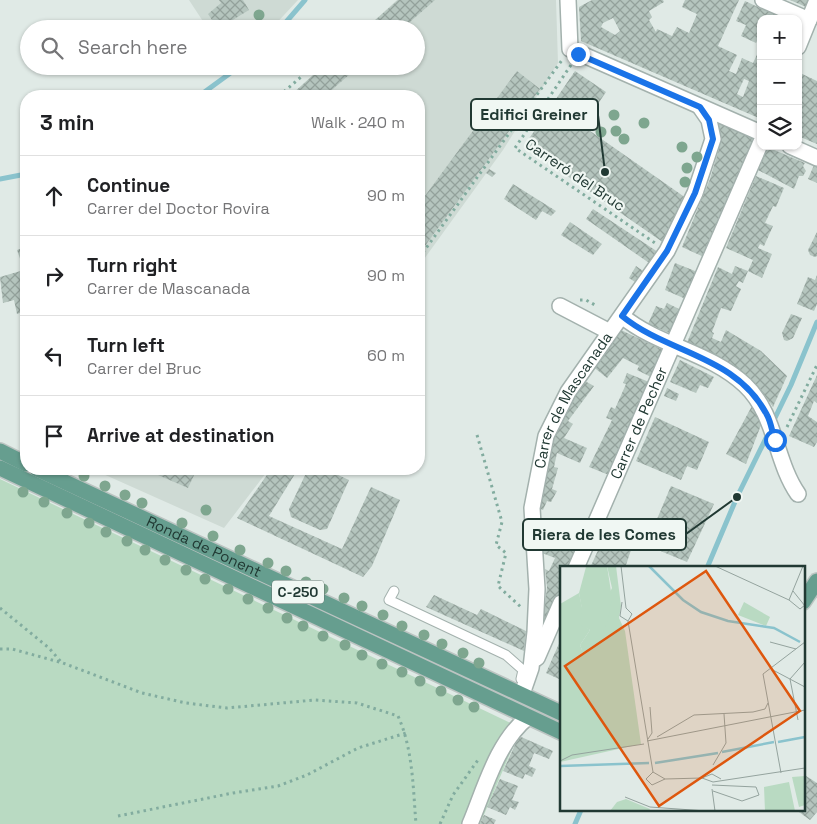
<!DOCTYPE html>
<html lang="en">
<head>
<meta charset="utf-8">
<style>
  :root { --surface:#fff; --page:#f2f2f2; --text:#202124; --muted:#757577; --line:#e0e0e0 }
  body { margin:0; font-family:"Space Grotesk",sans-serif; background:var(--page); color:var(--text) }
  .controls { position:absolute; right:15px; top:15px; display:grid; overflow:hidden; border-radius:10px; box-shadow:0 1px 4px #0004 }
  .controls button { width:45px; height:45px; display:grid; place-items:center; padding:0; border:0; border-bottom:1px solid var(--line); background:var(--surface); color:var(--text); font:25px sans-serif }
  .stop { position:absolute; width:15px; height:15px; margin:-11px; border:4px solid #1a73e8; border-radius:50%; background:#fff }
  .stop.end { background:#1a73e8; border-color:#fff; box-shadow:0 1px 5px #0008 }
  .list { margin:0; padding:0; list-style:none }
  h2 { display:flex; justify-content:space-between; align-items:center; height:65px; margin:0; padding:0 20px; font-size:21px }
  h2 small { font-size:16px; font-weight:400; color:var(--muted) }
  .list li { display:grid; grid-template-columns:32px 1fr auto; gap:15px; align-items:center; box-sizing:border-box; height:80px; padding:0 20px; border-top:1px solid var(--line) }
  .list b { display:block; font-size:19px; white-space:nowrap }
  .list p { margin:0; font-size:16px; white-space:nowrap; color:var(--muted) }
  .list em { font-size:16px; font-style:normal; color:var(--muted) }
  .icon { flex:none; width:28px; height:28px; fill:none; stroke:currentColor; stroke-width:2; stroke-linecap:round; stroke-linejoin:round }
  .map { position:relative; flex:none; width:817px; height:824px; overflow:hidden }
  .search { position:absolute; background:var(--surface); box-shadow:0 1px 4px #0004; left:20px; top:20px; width:405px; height:55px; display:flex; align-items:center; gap:12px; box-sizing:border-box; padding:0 18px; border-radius:28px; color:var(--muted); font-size:19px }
  .panel { position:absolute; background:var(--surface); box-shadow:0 1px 4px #0004; left:20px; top:90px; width:405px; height:385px; border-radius:20px }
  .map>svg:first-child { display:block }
  .built { fill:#cedad4 }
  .grass { fill:#b9dac2 }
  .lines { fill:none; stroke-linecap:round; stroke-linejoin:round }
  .stream { stroke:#8ac3cd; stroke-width:5 }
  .building { fill:url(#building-cross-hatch); fill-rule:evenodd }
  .lane-casing { stroke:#a3b1ad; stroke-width:11 }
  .street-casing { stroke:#a3b1ad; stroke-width:18 }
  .primary-casing { stroke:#bcc4c2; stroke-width:18 }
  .path { stroke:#82ac9f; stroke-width:3; stroke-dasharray:2.5 4; stroke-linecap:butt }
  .lane { stroke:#fff; stroke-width:9 }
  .street { stroke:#fff; stroke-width:15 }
  .primary { stroke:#669e8f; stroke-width:15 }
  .tree { fill:#7ea68f }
  .route { stroke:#1a73e8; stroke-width:6 }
  .labels { text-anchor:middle; stroke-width:4.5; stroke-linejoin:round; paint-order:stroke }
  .shield { fill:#f0f7f3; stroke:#5f726d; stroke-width:1 }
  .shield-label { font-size:14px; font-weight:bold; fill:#213933 }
  .street-label { font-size:15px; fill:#213933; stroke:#f0f7f3 }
  .inset-river { fill:none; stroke:#8ac3cd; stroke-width:2.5 }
  .inset-road { fill:none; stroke:#94a39e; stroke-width:1 }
  .view { fill:#de570e; fill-opacity:0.15; stroke:#de570e; stroke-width:2.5 }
  .inset-edge { fill:none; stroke:#213933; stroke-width:2.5 }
  .leader { fill:none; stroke:#213933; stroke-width:2 }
  .callout-dot { fill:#213933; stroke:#f0f7f3; stroke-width:2 }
  .callout { fill:#f0f7f3; stroke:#213933; stroke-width:2 }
  .callout-label { font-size:16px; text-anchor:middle; font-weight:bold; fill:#213933 }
</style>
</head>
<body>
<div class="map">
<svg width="817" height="824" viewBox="0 0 817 824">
  <defs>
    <pattern id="building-cross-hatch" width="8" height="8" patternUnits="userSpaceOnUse" patternTransform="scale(1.25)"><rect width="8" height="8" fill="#b5c5be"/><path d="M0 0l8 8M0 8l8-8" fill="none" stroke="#93a19b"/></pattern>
  </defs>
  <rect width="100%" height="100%" fill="#e0eae6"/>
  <path class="built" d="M189 0H298L271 29H208Z
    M397 0H556L558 63 503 150 419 266V96H290L323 66H416V29H365Z
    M92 469H269L224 528Z"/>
  <path class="grass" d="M0 479 521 728 480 824H0Z"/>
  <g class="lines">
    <path class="stream" d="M280 29 305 0
      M199 96 240 66
      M0 179 26 174
      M772 424 791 385 817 322
      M707 568 737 497 769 432
      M575 824 581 810"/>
  </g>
  <path class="building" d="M219 0H243L249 10 218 29 208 14 221 3Z
    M398 0H435L402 29H365Z
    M592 0H663L664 2 649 11 652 17 649 20 656 32 657 29 672 36 677 27 689 33 697 14 682 7 685 0H739L718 46 737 55 729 71 736 74 742 58 753 63 761 46V119L581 41 579 7ZM613 18 620 31 615 35 601 27 603 23ZM744 79 749 81 743 97 737 94Z
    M790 0H808L806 7Z
    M745 1 769 12 786 19H761V33L756 43 741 36 746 25 736 21Z
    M323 66H359L325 96H290Z
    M517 71 540 89 419 254V204Z
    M575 71 606 92 583 126 686 198 664 243 524 146Z
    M798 72 817 81V144L798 136Z
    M717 120 756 140 706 258 682 247 710 179 719 149 716 131Z
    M767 147 805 163 803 166 806 171 803 176H799L794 189 758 170Z
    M814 165 817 167V183L808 179Z
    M489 169 496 173 492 177 486 173Z
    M756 176 784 188 776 207 773 206 765 223 773 226 764 246 760 244 758 248 772 254 762 278 748 271 743 283 739 281 736 286 741 289 731 311 721 308 712 332 714 333 712 338 721 342 726 330 761 351 787 376 773 407 759 388 740 372 686 345 718 267 732 274 735 266 748 271 753 260 726 248Z
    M513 184 556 211 551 216 542 211 536 220 504 199Z
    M593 209 661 254 652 265 586 219Z
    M570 222 602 244 593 255 561 235Z
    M817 232V256L815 257 810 255 808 250Z
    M26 247V311L17 314 14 300 3 303 0 277 24 270 17 250Z
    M675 263 700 273 688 300 665 290Z
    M636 266 646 273 638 284 629 278Z
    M817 275V304L814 311 797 304 808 277 815 280Z
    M667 303 683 311 674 335 648 324 656 306 664 309Z
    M791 314 802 318 793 338 787 341 784 340 782 333Z
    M621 330 667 352 655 379 637 370 639 366 623 358 607 378 591 365 617 331Z
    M680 360 714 377 708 388 700 385 696 393 670 382Z
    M627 373 654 384 614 477 589 467 612 420 606 418 611 407 615 409 626 384 623 383Z
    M817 375V403L814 401 808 416 817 422V442L814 447 789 436Z
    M583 380 594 386 568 421 573 424 564 438 587 448 580 463 557 453 554 467 558 468 552 489 557 491 551 502 547 501 543 510 535 507 553 433Z
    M667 388 679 394 676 401 664 396Z
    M753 404 763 420 746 464 726 454Z
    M655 417 709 442 697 470 687 466 681 480 636 461Z
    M144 469H197L188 488Z
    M271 469H298L269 516 342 549 371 487 400 500 372 566 363 577 237 518Z
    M308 469H325L349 480 327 529 320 530 291 517 289 509Z
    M671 486 714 504 687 562 646 545Z
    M539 528 561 537 563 532 586 543 574 568H561V598L550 622 543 620 547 587 545 569 549 571 555 558 542 553Z
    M603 539 631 550 626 565 633 568H590Z
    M434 595 477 615 481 609 526 631 524 651 426 607Z
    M561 639V680L546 673Z
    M519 736 553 751 549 759 534 753 529 766 536 769 532 777 525 774 523 779 503 771Z
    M803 774 817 783V812L810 820 796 810H803Z
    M500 779 518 786 512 800 519 802 515 810 510 807 506 815 487 807Z
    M484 815 496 820 494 824H480Z"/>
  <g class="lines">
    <g class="lane-casing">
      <path id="lane" d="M394 591 389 600 506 655 523 670 521 679"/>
    </g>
    <g class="street-casing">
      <g id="street">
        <path d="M568 0 570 49 761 133"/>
        <path d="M763 0 809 20"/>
        <path d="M798 47 817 0"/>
        <path d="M790 146 817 158"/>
        <path d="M560 306 606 330"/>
        <path d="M622 316C658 346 710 352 745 385 776 414 775 461 798 494"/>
        <path id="s1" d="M576 568 761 142"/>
        <path d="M537 658 561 603"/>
        <path id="s2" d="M522 694 531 668 535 632 537 589 532 508 546 436 568 392 667 251 695 193 713 139 709 120 700 107"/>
        <path d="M470 824C485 788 497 742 528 717"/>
      </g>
    </g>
    <g class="primary-casing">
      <g id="primary">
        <path d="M0 451 26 464"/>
        <path d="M0 468 561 732"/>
        <path id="s3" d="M37 469 561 713"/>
        <path d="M803 602 817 581"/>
      </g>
    </g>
    <path class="path" d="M571 65 515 148 655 243
      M279 96 301 77
      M419 258 562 60
      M580 300H586L595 305
      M787 427 817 365
      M477 435 502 522 496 545 506 553 498 586 522 608
      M0 608 49 648 62 663
      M0 649H12L63 663 142 693 186 703 227 708 315 700 357 703 398 716C413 749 413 788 416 824
      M118 816 233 793 278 786 307 775 358 748 406 733
      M440 824 453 795 478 760"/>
    <use href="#lane" class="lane"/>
    <use href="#street" class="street"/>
    <use href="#primary" class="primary"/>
  </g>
  <g class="tree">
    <circle cx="259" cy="15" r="5.5"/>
    <circle cx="614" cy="115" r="5.5"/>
    <circle cx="644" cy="123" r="5.5"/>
    <circle cx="616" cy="131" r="5.5"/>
    <circle cx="601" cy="132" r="5.5"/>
    <circle cx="624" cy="139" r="5.5"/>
    <circle cx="682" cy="147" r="5.5"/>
    <circle cx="697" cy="157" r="5.5"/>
    <circle cx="687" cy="168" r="5.5"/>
    <circle cx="685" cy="182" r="5.5"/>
    <circle cx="84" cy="476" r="5.5"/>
    <circle cx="105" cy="486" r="5.5"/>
    <circle cx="23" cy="492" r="5.5"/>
    <circle cx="125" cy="495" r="5.5"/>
    <circle cx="44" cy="502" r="5.5"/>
    <circle cx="142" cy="503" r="5.5"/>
    <circle cx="206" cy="510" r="5.5"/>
    <circle cx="67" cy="513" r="5.5"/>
    <circle cx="89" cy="523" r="5.5"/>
    <circle cx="182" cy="523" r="5.5"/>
    <circle cx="106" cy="532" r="5.5"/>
    <circle cx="213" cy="536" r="5.5"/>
    <circle cx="127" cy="541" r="5.5"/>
    <circle cx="145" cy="550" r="5.5"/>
    <circle cx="240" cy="550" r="5.5"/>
    <circle cx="165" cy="560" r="5.5"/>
    <circle cx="268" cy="563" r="5.5"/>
    <circle cx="186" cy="570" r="5.5"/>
    <circle cx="286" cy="571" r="5.5"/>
    <circle cx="205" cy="579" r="5.5"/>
    <circle cx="306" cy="582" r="5.5"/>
    <circle cx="228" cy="589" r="5.5"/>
    <circle cx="323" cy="589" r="5.5"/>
    <circle cx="344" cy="598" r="5.5"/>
    <circle cx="248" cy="599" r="5.5"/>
    <circle cx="362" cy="606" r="5.5"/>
    <circle cx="268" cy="608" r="5.5"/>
    <circle cx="383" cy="615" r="5.5"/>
    <circle cx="287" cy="618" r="5.5"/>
    <circle cx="303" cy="626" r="5.5"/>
    <circle cx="402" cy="626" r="5.5"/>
    <circle cx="424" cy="635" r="5.5"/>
    <circle cx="323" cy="636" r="5.5"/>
    <circle cx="442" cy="644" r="5.5"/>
    <circle cx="345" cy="645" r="5.5"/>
    <circle cx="463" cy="653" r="5.5"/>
    <circle cx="362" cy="655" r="5.5"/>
    <circle cx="479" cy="663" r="5.5"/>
    <circle cx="382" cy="664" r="5.5"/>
    <circle cx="402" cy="672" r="5.5"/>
    <circle cx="420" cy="681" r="5.5"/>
    <circle cx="441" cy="691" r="5.5"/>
    <circle cx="458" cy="700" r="5.5"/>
    <circle cx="474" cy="707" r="5.5"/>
  </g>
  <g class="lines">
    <path class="route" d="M578 54 700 107 709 120 713 139 695 193 667 251 622 316C668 354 736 355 767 415 771 422 772 432 775 440"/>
  </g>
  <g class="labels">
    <rect class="shield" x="272" y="580.5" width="52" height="23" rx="4"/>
    <g class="shield-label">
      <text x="298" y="597">C-250</text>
    </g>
    <g class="street-label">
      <text transform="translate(575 175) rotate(34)" y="5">Carreró del Bruc</text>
      <text dy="5" stroke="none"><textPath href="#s2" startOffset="305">Carrer de Mascanada</textPath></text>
      <text dy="5" stroke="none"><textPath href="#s1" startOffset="158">Carrer de Pecher</textPath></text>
      <text dy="5" stroke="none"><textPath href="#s3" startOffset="184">Ronda de Ponent</textPath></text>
    </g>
  </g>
  <g transform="translate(560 566)">
    <rect width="245" height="245" fill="#e0eae6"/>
    <path d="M47 0H56L61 40 59 52 65 65 81 178 0 196V38L19 27 26 61 30 64 20 79 22 84 52 22ZM184 36 210 51 206 60 178 49ZM245 210V239L239 241 232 211ZM229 216 235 245H205L204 221Z" fill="#b9dac2"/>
    <path d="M47 0 52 32 48 54 41 71 31 82 22 84 20 79 30 64 19 58 22 43 19 27 26 1Z" fill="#b9dac2"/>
    <path d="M66 233 90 243 89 245H50L57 236Z" fill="#b9dac2"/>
    <path class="inset-river" d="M89 0 123 34 141 46 168 55 214 62 240 76M218 176 245 171M162 186 214 176M95 197 158 187M0 200 89 197"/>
    <path class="inset-road" d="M61 0 66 42 72 48 68 55 93 206M155 0 229 34 240 43 245 39M233 25 245 40M229 34 243 0M62 36 60 50 68 55M210 76 236 83M211 103 245 121M238 154 230 113 245 96M97 171 134 149 193 146 205 143 208 137M88 173 92 167 90 141M87 175 245 144M0 195 12 189 84 178M153 199 166 177 164 148M221 207 203 108 245 76M142 212 153 216 245 202M105 213 93 206 86 213 92 219 105 213 142 212 152 208 161 213M152 219 196 221 199 229 182 235 153 225M152 223 155 245M65 231 90 241 146 245"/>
    <path class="view" d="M146 5 240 145 99 240 5 100Z"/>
    <rect width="245" height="245" class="inset-edge"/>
  </g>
  <path class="leader" d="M605 172L598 115M737 497L686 534"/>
  <g class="callout-dot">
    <circle cx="605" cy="172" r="5"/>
    <circle cx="737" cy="497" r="5"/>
  </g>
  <g class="callout">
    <rect x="471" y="99" width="127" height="31" rx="5"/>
    <rect x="523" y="519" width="163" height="31" rx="5"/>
  </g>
  <g class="callout-label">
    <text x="534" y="120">Edifici Greiner</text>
    <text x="604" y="540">Riera de les Comes</text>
  </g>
</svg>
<div class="controls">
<button>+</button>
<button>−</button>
<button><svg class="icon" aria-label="layers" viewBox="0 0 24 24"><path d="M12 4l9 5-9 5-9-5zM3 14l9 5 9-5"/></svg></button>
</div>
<div class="stop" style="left:775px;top:440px"></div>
<div class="stop end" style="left:578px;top:54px"></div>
<div class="search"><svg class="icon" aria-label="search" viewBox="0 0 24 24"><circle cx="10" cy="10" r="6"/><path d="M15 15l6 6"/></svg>Search here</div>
<section class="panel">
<h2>3 min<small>Walk · 240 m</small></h2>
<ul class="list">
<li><svg class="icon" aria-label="ahead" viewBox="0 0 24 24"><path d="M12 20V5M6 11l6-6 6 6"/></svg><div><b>Continue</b><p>Carrer del Doctor Rovira</p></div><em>90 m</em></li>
<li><svg class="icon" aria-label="right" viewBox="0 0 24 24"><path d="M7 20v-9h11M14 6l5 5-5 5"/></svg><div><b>Turn right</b><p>Carrer de Mascanada</p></div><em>90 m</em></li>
<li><svg class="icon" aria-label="left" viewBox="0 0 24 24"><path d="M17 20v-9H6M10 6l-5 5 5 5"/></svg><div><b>Turn left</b><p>Carrer del Bruc</p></div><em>60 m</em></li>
<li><svg class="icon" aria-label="arrive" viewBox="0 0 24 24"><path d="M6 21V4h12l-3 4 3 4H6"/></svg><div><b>Arrive at destination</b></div></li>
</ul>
</section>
</div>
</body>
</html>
